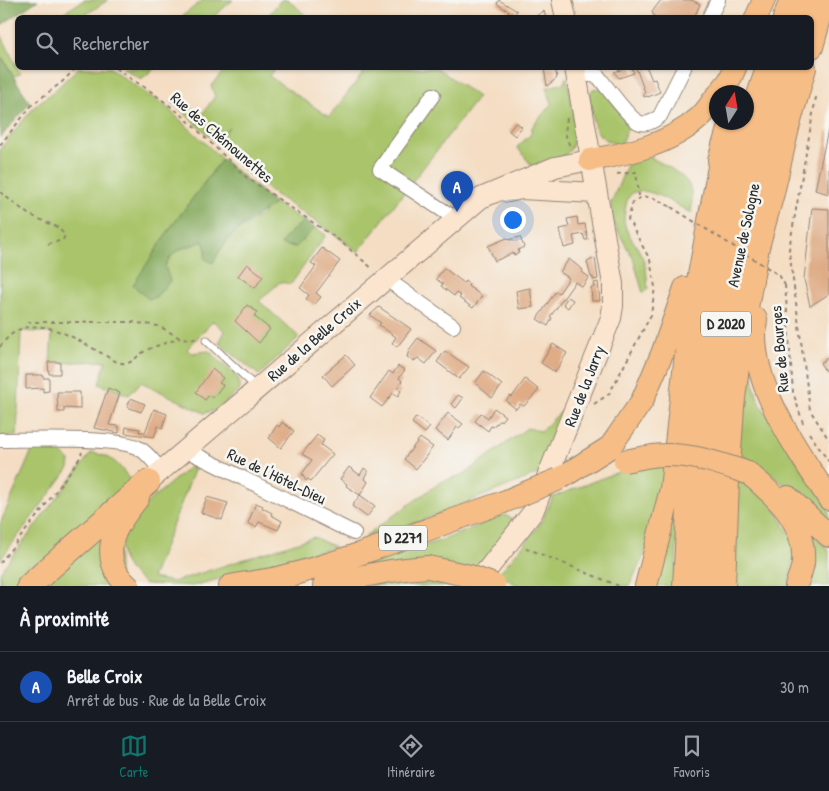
<!DOCTYPE html>
<html lang="fr">
<head>
<meta charset="utf-8">
<style>
  :root { --surface:#171b24; --page:#242831; --text:#f1f3f6; --muted:#9ea1a6; --line:#363941; --accent:#0f766e }
  body { margin:0; font-family:"Patrick Hand",sans-serif; background:var(--page); color:var(--text) }
  .compass { position:absolute; left:709px; top:85px; width:45px; height:45px; border-radius:50%; background:var(--surface); box-shadow:0 1px 4px #0004; rotate:11deg }
  .you { position:absolute; left:512px; top:219px; width:18px; height:18px; margin:-12px; border:4px solid #fff; border-radius:50%; background:#1a73e8; box-shadow:0 0 0 8px #1a73e833 }
  .badge { display:grid; place-items:center; width:32px; height:32px; border-radius:50%; background:var(--accent); color:#fff; font-size:16px; font-weight:700 }
  .pin { position:absolute; translate:-50% -41px; filter:drop-shadow(0 1px 2px #0008) }
  .pin::after { content:''; position:absolute; top:26px; width:18px; height:15px; background:inherit; clip-path:polygon(0 0,100% 0,50% 100%) }
  .list { margin:0; padding:0; list-style:none }
  h2 { display:flex; justify-content:space-between; align-items:center; height:65px; margin:0; padding:0 20px; font-size:21px }
  h2 small { font-size:16px; font-weight:400; color:var(--muted) }
  .list li { display:grid; grid-template-columns:32px 1fr auto; gap:15px; align-items:center; box-sizing:border-box; height:70px; padding:0 20px; border-top:1px solid var(--line) }
  .list b { display:block; font-size:19px; white-space:nowrap }
  .list p { margin:0; font-size:16px; white-space:nowrap; color:var(--muted) }
  .list em { font-size:16px; font-style:normal; color:var(--muted) }
  .icon { flex:none; width:28px; height:28px; fill:none; stroke:currentColor; stroke-width:2; stroke-linecap:round; stroke-linejoin:round }
  .map { position:relative; flex:none; width:829px; height:586px; overflow:hidden }
  .search { position:absolute; background:var(--surface); box-shadow:0 1px 4px #0004; left:15px; right:15px; top:15px; height:55px; display:flex; align-items:center; gap:12px; box-sizing:border-box; padding:0 18px; border-radius:8px; color:var(--muted); font-size:19px }
  .sheet { height:135px; background:var(--surface) }
  nav { display:flex; justify-content:space-around; align-items:center; box-sizing:border-box; height:70px; border-top:1px solid var(--line); background:var(--surface); font-size:14px; color:var(--muted) }
  nav a { display:grid; justify-items:center; gap:2px }
  nav .on { color:var(--accent) }
  .map>svg:first-child { display:block }
  .green { fill:#a9c46b; stroke:#6a784b }
  .forest { fill:#86aa5f; stroke:#586a45 }
  .building { fill:#dfac86 }
  .lines { fill:none; stroke-linecap:round; stroke-linejoin:round }
  .service-casing { stroke:#908476; stroke-width:9 }
  .minor-casing { stroke:#908476; stroke-width:16 }
  .secondary-casing { stroke:#908476; stroke-width:22 }
  .primary-casing { stroke:#908476; stroke-width:24 }
  .trunk-casing { stroke:#908476; stroke-width:26 }
  .path { stroke:#908476; stroke-width:2; stroke-dasharray:4 4; stroke-linecap:butt }
  .service { stroke:#fff; stroke-width:7 }
  .minor { stroke:#fff; stroke-width:14 }
  .secondary { stroke:#fbe5cf; stroke-width:20 }
  .primary { stroke:#f6be86; stroke-width:22 }
  .trunk { stroke:#f6be86; stroke-width:24 }
  .primary-bridge-casing { stroke:#908476; stroke-width:24; stroke-linecap:butt }
  .path-bridge { stroke:#908476; stroke-width:2; stroke-dasharray:4 4; stroke-linecap:butt }
  .primary-bridge { stroke:#f6be86; stroke-width:22 }
  .labels { text-anchor:middle; stroke-width:5; stroke-linejoin:round; paint-order:stroke }
  .shield { fill:#f6f6f2; stroke:#686867; stroke-width:1 }
  .shield-label { font-size:15px; font-weight:bold; fill:#2b2b2b }
  .street-label { font-size:16px; fill:#2b2b2b; stroke:#f6f6f2 }
</style>
</head>
<body>
<div class="map">
<svg width="829" height="586" viewBox="0 0 829 586">
  <rect width="100%" height="100%" fill="#f6f6f2"/>
  <filter id="ink" filterUnits="userSpaceOnUse"><feTurbulence type="fractalNoise" baseFrequency=".02" numOctaves="2"/><feDisplacementMap in="SourceGraphic" scale="10" xChannelSelector="R" yChannelSelector="G"/><feConvolveMatrix kernelMatrix="1 2 1 2 8 2 1 2 1" color-interpolation-filters="sRGB"/></filter>
  <filter id="wash" filterUnits="userSpaceOnUse"><feTurbulence type="fractalNoise" baseFrequency=".0096" numOctaves="4" result="noise"/><feDisplacementMap in="SourceGraphic" scale="20" xChannelSelector="R" yChannelSelector="G"/><feGaussianBlur stdDeviation="1.12" result="paint"/><feColorMatrix in="noise" values="0 0 0 0 0 0 0 0 0 0 0 0 0 0 0 0 0 1.4 0 .05"/><feComposite in="paint" operator="in"/></filter>
  <g filter="url(#wash)">
    <rect width="100%" height="100%" fill="#f4ddc2"/>
    <path class="green" d="M84 0H108L82 17H57Z
      M203 0H233L213 17H181Z
      M281 0H289L307 17H267Z
      M0 32 20 74 13 76 3 58 0 59Z
      M78 68H110L153 98 161 102 222 159 169 230 165 266C177 244 183 250 203 241L213 262C227 238 238 229 262 215L264 211 275 203 304 221 287 235 281 245 296 247 315 228 326 235 291 284 280 282 259 301 299 337 259 375 219 343 225 331 213 321 187 349 191 353 209 351 238 378 240 390 216 410 204 413 141 382 129 395 99 384 106 361 50 363 52 333 21 331 17 436H0V149L35 106 53 92Z
      M123 68H155L141 79Z
      M226 68H275L269 76 329 117 367 68H437L478 97 358 252C329 229 298 211 269 190 250 176 233 159 217 143L229 127 216 142 171 101 181 98 201 116 215 96 211 86Z
      M566 77C570 85 570 98 572 107 579 149 574 158 532 166L517 147 531 134 532 127 552 103 546 88 564 83Z
      M600 88 630 122 621 145C590 139 594 121 589 95L593 89Z
      M649 157C660 162 684 174 689 185 693 194 692 204 691 213 676 205 631 173 626 205 625 210 624 216 624 221 626 235 638 245 643 259 647 268 647 280 648 289L643 293 633 258 612 221 611 203 627 165 637 159Z
      M748 347 755 390 759 402 829 509V530L792 491 766 469 738 453Z
      M567 406 542 472 421 521 365 536 441 482 464 474 527 428 541 431Z
      M34 446C52 446 57 447 70 461L69 468 0 560V524Z
      M91 453C110 454 120 465 130 480L128 491 18 586H0V572Z
      M192 465 195 468 152 578 173 582 314 537 335 547 193 586 145 584 129 570 122 556 120 542 135 513Z
      M645 466H668L659 525 629 586H519L498 574 527 541 541 522 553 497 618 472Z
      M678 472 676 586H651Z
      M733 478 755 488 771 501 796 546 788 586H729Z
      M504 515 516 520 476 568 357 567 448 538Z
      M117 517 120 586H39Z
      M806 526 829 551V586H804Z
      M405 578 437 580 460 586H363Z"/>
    <path class="forest" d="M0 0H38L0 26Z
      M2 58 30 103 0 138V59Z
      M222 159 275 203C264 212 251 219 240 228 228 236 220 250 213 263L205 259 206 250 203 241C183 250 177 245 165 266L170 281 156 297 148 299 133 285 169 230Z
      M304 221 315 228 296 247 281 245 287 235Z"/>
    <g id="blocks">
      <path class="building" d="M499 0 517 11 514 15 497 4Z
        M661 0H691L700 4 694 18H655L652 12Z
        M544 11 546 18H533Z
        M544 68H555L557 78 547 86Z
        M627 68H632L634 73 619 78 614 72Z
        M636 68H647L652 80 655 79 660 92 648 97 647 96 644 97 643 93 645 92Z
        M516 122 522 127 515 136 509 131Z
        M828 130 829 131V194L815 190Z
        M812 208 829 209V294L810 306 804 279Z
        M577 217 578 225 585 224 588 240H585L583 234 573 236 575 245 564 248 560 229 569 227 567 219Z
        M520 237 524 247 518 250 519 253 514 255 513 253 495 261 488 246 507 238 508 240Z
        M322 248 340 261 316 293 321 297 314 305 306 299 309 295 300 288 316 266 311 263Z
        M595 258 598 279 593 280V277H591L587 262Z
        M569 259 583 270 582 272 589 277 582 287 575 282 550 317 552 318 548 326 537 319 556 291 559 293 569 278 560 272Z
        M247 264 263 276 255 288 238 276Z
        M444 268 464 283 465 281 469 284 468 286 482 296 473 308 459 298 461 296 456 293 454 296 441 286 443 284 436 279Z
        M598 282 600 301H592L591 287H595L594 283Z
        M530 288 533 307 519 309 516 291Z
        M568 297 573 300 568 308 563 304Z
        M247 305 257 312 254 316 270 329 259 343 235 321Z
        M379 307 411 329 397 347 392 343 396 337 379 325 381 323 370 315Z
        M418 338 436 351 426 364 418 358 414 361 407 357 409 350Z
        M553 344 567 353 555 372 541 363Z
        M445 351 469 367 459 379 437 362Z
        M346 355 355 365 332 386 323 375Z
        M829 357V377L820 363Z
        M48 362H60V374H49Z
        M398 366 405 370 399 378 402 381 397 388 401 391 398 396 393 393 382 407 370 398 389 371 393 374Z
        M212 369 223 378 219 383 223 385 213 398 209 395 205 400 196 392Z
        M484 371 502 385 492 398 475 383Z
        M26 375H43V378H49V391L43 392V388L26 389Z
        M525 379 539 390 524 406 520 404 516 409 506 401 510 396 512 397Z
        M108 388 120 393 109 425 119 426V433L94 428Z
        M57 392H80V409L64 408V412H58Z
        M458 395 463 398 456 408 451 404Z
        M131 398 145 404 141 412 127 407Z
        M494 408 505 416 501 421 500 420 497 424 496 423 493 427 491 426 488 431 475 421 481 413 488 418Z
        M154 409 167 414 162 428 158 426 154 437 125 433 126 427 140 429 139 432H145Z
        M448 413 463 424 459 428 457 427 448 440 435 430Z
        M416 417 430 427 425 433 412 423Z
        M282 422 294 431 281 448 269 438 277 425 279 427Z
        M317 435 324 440 321 445 333 454 311 481 308 479 306 481 302 474 312 460 302 454Z
        M420 438 433 447 416 469 404 459Z
        M349 467 360 475 364 468 368 471 364 478 368 482 360 495 346 486 347 484 340 479Z
        M360 495 375 506 367 517 352 506Z
        M207 497 228 503 222 520 201 513Z
        M256 503 263 506 262 508 272 513 271 515 282 521 278 530 259 522 256 527 248 523Z"/>
    </g>
  </g>
  <g filter="url(#ink)">
    <use href="#blocks" fill-opacity="0" stroke="#908476" stroke-width="1"/>
    <g class="lines">
      <g class="service-casing">
        <path id="service" d="M206 340 257 388"/>
      </g>
      <g class="minor-casing">
        <path id="minor" d="M709 18 718 0
          M576 73 598 76C605 85 629 118 638 122 646 126 653 122 660 116L684 68
          M433 95 380 169 456 219
          M385 278 453 326
          M0 440C28 440 120 436 140 449 148 453 155 464 162 471
          M186 450 354 533"/>
      </g>
      <g class="secondary-casing">
        <path id="secondary" d="M562 0 566 18
          M508 192 521 189 596 193
          M148 482 481 198 555 167 590 160
          M470 586 487 570 533 512 611 318 613 306V284L575 68"/>
      </g>
      <g class="primary-casing">
        <path id="primary" d="M756 18 764 0
          M784 18 791 0
          M803 18 810 0
          M812 47 825 0
          M720 92 729 81 735 68
          M590 160C628 154 670 144 699 118 706 112 711 103 716 97
          M719 160 730 122
          M756 319C747 383 797 448 829 499
          M748 473C777 497 806 523 803 563 802 571 798 579 796 586
          M564 476 610 447 642 401 662 354 685 288
          M788 497 829 536
          M128 586C121 580 116 573 113 564 105 538 123 517 138 498
          M230 586C251 582 273 580 294 574 364 555 432 527 501 503
          M324 586C359 576 392 569 428 567
          M646 586 671 489 688 335 723 145
          M684 586 690 473 719 265 752 114 767 68
          M704 586C706 410 734 235 786 68
          M724 586 728 480 733 407 742 335 758 247 773 193 788 128 805 68"/>
      </g>
      <g class="trunk-casing">
        <path id="trunk" d="M29 586 148 482
          M252 586 292 575"/>
      </g>
      <path class="path" d="M116 68 134 81 149 90 182 115 246 177 340 241 373 269
        M816 97 789 249 810 410 829 440
        M567 118 565 133 570 147
        M0 145 32 105 62 82 76 68
        M617 174 636 172 639 196
        M0 192 28 214 57 227 65 235 63 240 48 244
        M785 285 793 392 803 423
        M27 322H131L159 326 180 338 196 339
        M0 347C27 306 71 336 103 354 110 358 119 365 128 363 134 361 140 353 147 350 157 345 169 342 180 338
        M594 404 609 394 651 315 655 287 650 260 628 219 633 202C648 191 657 200 671 207
        M809 433 829 462
        M526 548 619 586
        M0 563 42 510 79 459 82 452"/>
      <use href="#service" class="service"/>
      <use href="#minor" class="minor"/>
      <use href="#secondary" class="secondary"/>
      <use href="#primary" class="primary"/>
      <use href="#trunk" class="trunk"/>
      <g class="primary-bridge-casing">
        <path id="primary-bridge" d="M625 461C638 459 651 455 664 455 693 454 721 464 748 473
          M501 503 559 479
          M428 567 470 576 494 585"/>
      </g>
      <path class="path-bridge" d="M671 207 779 275 785 285"/>
      <use href="#primary-bridge" class="primary-bridge"/>
    </g>
  </g>
  <g class="labels">
    <g class="shield">
      <rect x="701" y="311.5" width="50" height="25" rx="4"/>
      <rect x="379" y="525.5" width="48" height="25" rx="4"/>
    </g>
    <g class="shield-label">
      <text x="726" y="329">D 2020</text>
      <text x="403" y="543">D 2271</text>
    </g>
    <g class="street-label">
      <text transform="translate(222 137) rotate(41)" y="6">Rue des Chémounettes</text>
      <text transform="translate(743 235) rotate(-78)" y="6">Avenue de Sologne</text>
      <text transform="translate(314 339) rotate(-41)" y="6">Rue de la Belle Croix</text>
      <text transform="translate(779 349) rotate(-95)" y="6">Rue de Bourges</text>
      <text transform="translate(584 386) rotate(-69)" y="6">Rue de la Jarry</text>
      <text transform="translate(277 476) rotate(26)" y="6">Rue de l'Hôtel-Dieu</text>
    </g>
  </g>
</svg>
<svg class="compass" viewBox="-18 -18 36 36"><path d="M0-13l5 13h-10z" fill="#e53935"/><path d="M0 13l5-13h-10z" fill="#9ea1a6"/></svg>
<div class="you"></div>
<div class="pin badge" style="left:457px;top:212px;background:#1a4fb4">A</div>
<div class="search"><svg class="icon" aria-label="search" viewBox="0 0 24 24"><circle cx="10" cy="10" r="6"/><path d="M15 15l6 6"/></svg>Rechercher</div>
</div>
<section class="sheet">
<h2>À proximité<small></small></h2>
<ul class="list">
<li><span class="badge" style="background:#1a4fb4">A</span><div><b>Belle Croix</b><p>Arrêt de bus · Rue de la Belle Croix</p></div><em>30 m</em></li>
</ul>
</section>
<nav>
<a class="on"><svg class="icon" aria-label="map" viewBox="0 0 24 24"><path d="M3 6l6-2 6 2 6-2v14l-6 2-6-2-6 2zM9 4v14M15 6v14"/></svg>Carte</a>
<a><svg class="icon" aria-label="directions" viewBox="0 0 24 24"><path d="M12 3l9 9-9 9-9-9zM9 14v-3h6M13 9l2 2-2 2"/></svg>Itinéraire</a>
<a><svg class="icon" aria-label="saved" viewBox="0 0 24 24"><path d="M7 4h10v16l-5-4-5 4z"/></svg>Favoris</a>
</nav>
</body>
</html>
